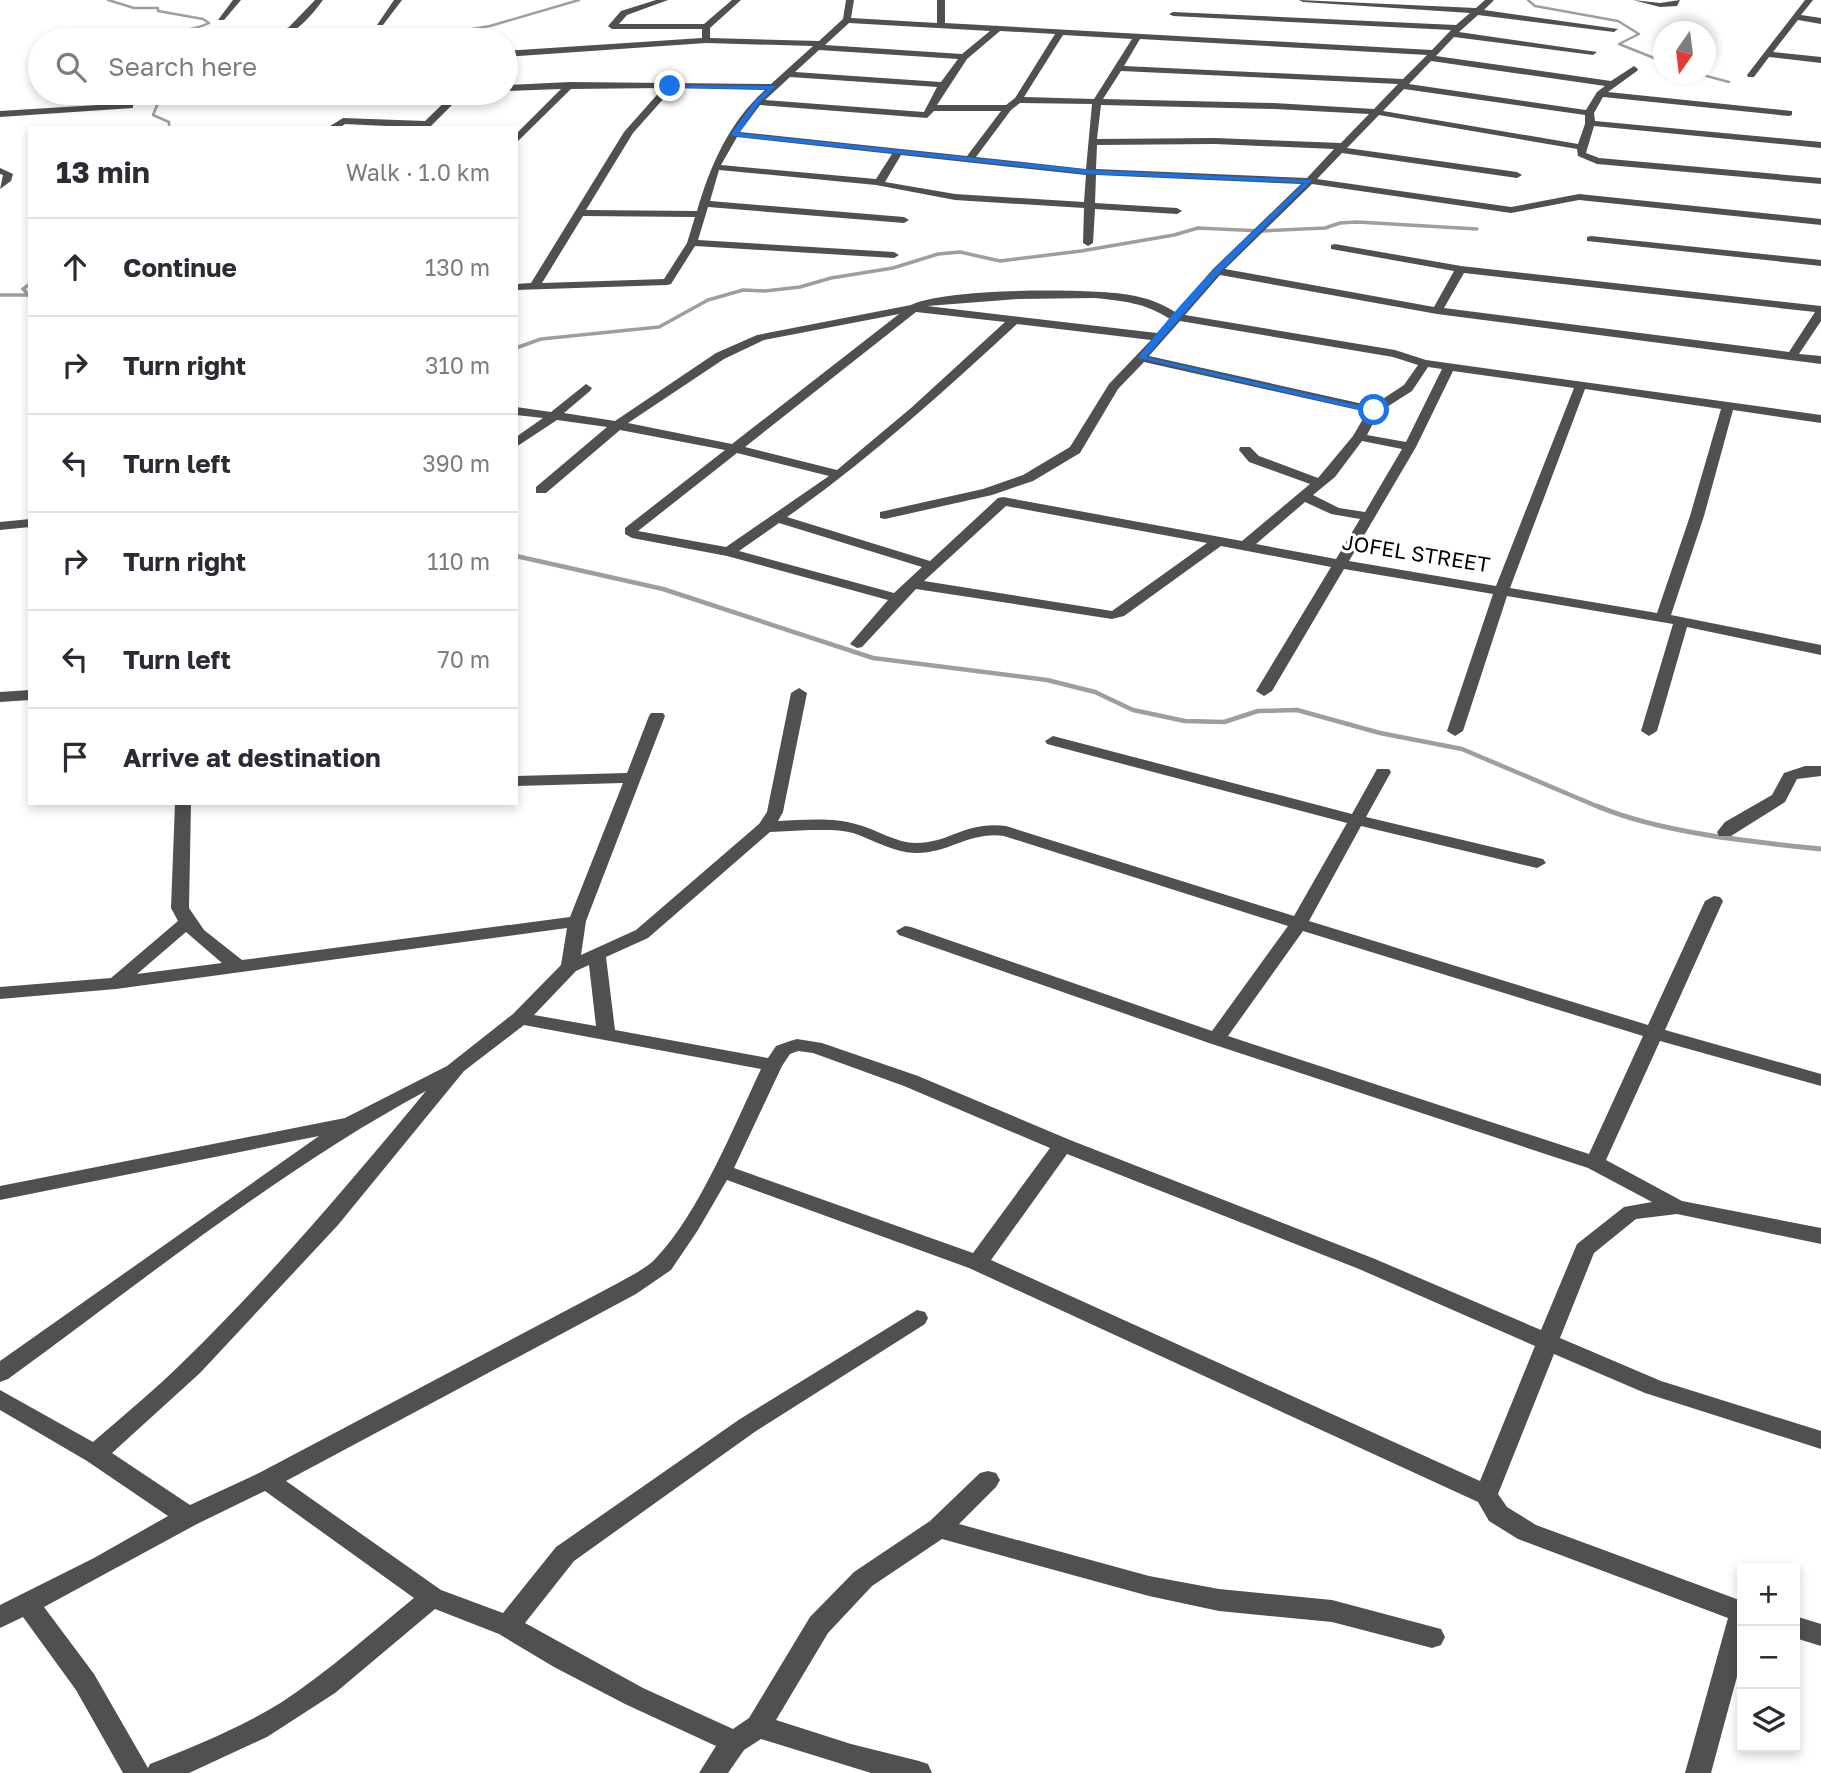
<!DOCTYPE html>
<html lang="en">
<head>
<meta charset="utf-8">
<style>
  :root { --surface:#fff; --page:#f2f2f3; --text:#2b2b33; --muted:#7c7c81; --line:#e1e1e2 }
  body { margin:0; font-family:"Golos Text",sans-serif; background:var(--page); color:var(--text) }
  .controls { position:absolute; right:21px; bottom:21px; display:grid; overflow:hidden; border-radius:0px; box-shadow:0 4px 10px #0003 }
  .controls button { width:63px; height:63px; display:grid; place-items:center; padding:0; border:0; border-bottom:2px solid var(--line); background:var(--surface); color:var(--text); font:35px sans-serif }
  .compass { position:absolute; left:1653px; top:21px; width:63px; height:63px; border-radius:50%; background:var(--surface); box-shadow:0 4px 10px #0003; rotate:194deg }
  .stop { position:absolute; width:21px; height:21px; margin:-16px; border:5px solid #1a73e8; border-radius:50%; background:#fff }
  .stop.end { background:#1a73e8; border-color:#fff; box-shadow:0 2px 7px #0008 }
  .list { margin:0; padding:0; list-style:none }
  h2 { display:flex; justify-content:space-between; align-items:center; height:91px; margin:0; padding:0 28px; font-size:30px }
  h2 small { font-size:23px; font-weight:400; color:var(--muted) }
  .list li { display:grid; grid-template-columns:46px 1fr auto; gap:21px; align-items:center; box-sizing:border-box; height:98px; padding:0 28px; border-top:2px solid var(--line) }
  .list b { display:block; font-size:26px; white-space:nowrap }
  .list em { font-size:23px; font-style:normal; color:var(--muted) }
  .icon { flex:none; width:38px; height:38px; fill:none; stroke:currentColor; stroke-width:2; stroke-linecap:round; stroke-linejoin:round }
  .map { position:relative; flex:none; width:1821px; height:1773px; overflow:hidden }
  .search { position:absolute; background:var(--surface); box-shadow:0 4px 10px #0003; left:28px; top:28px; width:490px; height:77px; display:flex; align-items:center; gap:18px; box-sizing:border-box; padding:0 24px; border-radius:38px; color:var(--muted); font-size:26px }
  .panel { position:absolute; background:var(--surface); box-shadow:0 4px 10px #0003; left:28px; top:126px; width:490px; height:679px; border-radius:0px }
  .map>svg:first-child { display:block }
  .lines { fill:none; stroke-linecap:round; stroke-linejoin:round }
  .stream-far3 { stroke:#9e9e9e; stroke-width:2.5 }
  .stream-far2 { stroke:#9e9e9e; stroke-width:3.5 }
  .stream-far1 { stroke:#9e9e9e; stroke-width:4.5 }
  .stream { stroke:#9e9e9e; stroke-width:5 }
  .minor { fill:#505050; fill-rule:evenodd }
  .route { fill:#1a73e8 }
  .labels { text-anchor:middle; stroke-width:6; stroke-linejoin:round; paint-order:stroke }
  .street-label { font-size:21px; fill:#000; stroke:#fff }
</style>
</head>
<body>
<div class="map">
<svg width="1821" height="1773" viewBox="0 0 1821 1773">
  <rect width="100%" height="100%" fill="#fff"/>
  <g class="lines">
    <path class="stream-far3" d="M108 0 134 8H158V11L203 19 209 23C187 34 162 29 140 40
      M1528 0 1535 6 1618 21 1639 34 1619 44 1664 62
      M406 40 490 26 579 0
      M1699 74 1729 82
      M151 93 152 97 159 101 153 115 169 122V128"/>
    <path class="stream-far2" d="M0 295H30
      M29 295 23 289 30 284
      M516 348 541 339 659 327 708 300 743 290 765 291 800 287 831 278 893 268 938 254 960 252 1000 261 1081 251 1174 235 1198 228 1262 231 1325 228 1340 223 1357 222 1477 229"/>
    <path class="stream-far1" d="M516 556 663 589 873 658 1047 680 1095 692 1133 710 1185 721 1224 722 1258 711 1297 710 1380 733 1462 749 1601 808"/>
    <path class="stream" d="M1597 806C1661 833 1752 842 1821 849"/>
    <path class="minor" d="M233 0H241L224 20H218Z
      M315 0H323C302 28 287 42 251 40L273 35 289 27Z
      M394 0H402L383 25H377Z
      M656 0H668L627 15 619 24H704L732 0H741L710 28V38L819 41 843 19 846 0H854L851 18 937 23V0H945V23L1432 50 1451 30 1173 16 1169 14 1173 12 1456 25 1470 13 1303 2 1299 0 1476 8 1485 0H1494L1484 10 1618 29 1614 32 1478 15 1459 32 1597 52 1593 55 1454 37 1436 56 1611 81 1634 66 1638 69 1637 71 1608 92 1792 111V115L1789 116 1603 97 1594 113 1595 121 1821 142V148L1594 126 1586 153 1599 158 1821 178V184L1597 164 1578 156 1577 149 1379 115 1347 148 1517 172 1522 175 1517 178 1342 153 1317 179 1511 207 1579 194 1821 219V225L1579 200 1511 213 1312 184 1225 269 1434 307 1454 271 1331 249V245L1335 244 1461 266 1821 306V321L1799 354 1821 356V364L1437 314 1220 275 1185 315 1395 350 1426 360 1821 415V423L1733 410 1704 516 1671 615 1821 645V655L1687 627 1657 731 1649 736 1641 731 1673 624 1507 596 1463 731 1455 736 1447 731 1493 594 1344 569 1272 691 1264 696 1256 691 1331 567 1221 546 1124 616 1112 619 916 589 862 647 857 648 850 644 888 600 727 556 632 538 625 534V528L725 450 620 430 546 493H536V487L607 427 557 420 516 447V437L543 418 516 415V407L551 412 586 384 592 388 590 391 564 413 615 421 716 353 757 335 911 305C945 288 1090 288 1130 295 1147 298 1161 303 1175 312L1213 269 1301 184 1096 175 1095 203 1177 208 1182 211 1177 214 1095 209 1093 243 1088 246 1083 243 1084 208 955 200 876 185 719 170 710 201 904 217 909 220 904 223 708 207 698 240 894 252 899 255 894 258 695 246 671 284 667 285 516 290V284L531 283 624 132 663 88 571 89 516 143V134L561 89 506 91V85L570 82 771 84 813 46 706 43 506 57V51L702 38V29H612L608 26 621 11ZM849 23 990 31 962 54 825 45ZM1000 31 1055 34 1015 98 1006 105H937L967 59ZM1063 35 1132 39 1094 99 1024 97ZM1140 39 1427 55 1403 79 1124 66ZM819 50 958 59 941 82 795 72ZM1431 61 1605 86 1597 92 1586 110 1409 84ZM1121 71 1398 84 1374 109 1274 103 1103 99ZM790 77 937 87 924 112 765 100ZM673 88 765 90C729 122 710 166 697 211L586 210 633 133ZM1404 89 1585 115V124L1578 144 1383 111ZM1020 103 1092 104 1086 169 976 157 1011 110ZM760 105 927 118 934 111H1001L967 156 740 132ZM1101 105 1274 109 1369 114 1341 143 1215 138 1097 139ZM737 137 892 154 876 179 721 165ZM1215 144 1334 149 1307 178 1096 169 1097 145ZM901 155 1086 175 1084 202 955 194 885 182ZM583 216 695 217 687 243 664 279 542 283ZM1464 273 1815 312 1789 352 1444 308ZM1095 298C1123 301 1146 303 1170 319L1157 333 927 306 1018 299ZM916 312 1005 322 911 408 837 470 745 447ZM899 314 732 444 628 423 724 359 764 340ZM1180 321 1393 357 1418 365 1404 385 1372 406 1149 356ZM1017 324 1151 340 1109 384 1070 447 1023 475 983 489 880 512V518L885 519 992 495 1033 481 1080 453 1118 389 1144 362 1367 412 1353 436 1318 478 1259 456 1250 447H1240L1239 450 1249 462 1310 484 1242 541 1003 497 998 498 930 561 787 517C870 459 943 392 1017 324ZM1428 367 1442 369 1406 442 1367 435 1379 412 1412 391ZM1453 371 1574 388 1496 586 1349 561 1416 447ZM1585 389 1721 409 1690 516 1657 613 1510 588ZM1362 441 1402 449 1365 512 1339 508 1313 495 1335 477ZM737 453 829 476 726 547 638 531ZM1305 502 1331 514 1360 519 1336 559 1256 544ZM1006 506 1207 543 1112 611 924 581ZM779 523 922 567 894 593 739 551Z
      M1633 0 1660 3 1680 0 1677 6 1660 7Z
      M1805 0H1813L1801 15 1821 18V24L1798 20 1773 52 1821 57V63L1769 57 1754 77H1748L1747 75Z
      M254 93H297L292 96H259Z
      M454 93H464L429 128 345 124 339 128H327L343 118 425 121Z
      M130 103 133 104V108L0 117V111Z
      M0 168 13 174 11 181 0 189 3 175 0 174Z
      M1591 236 1821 260V266L1587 241V237Z
      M30 519V527L0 530V522Z
      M799 688 807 693 783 812 778 821C805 820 833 817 859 825 878 830 896 843 916 843 950 843 965 821 1006 826L1294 916 1347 823 1047 744 1045 741 1053 736 1352 814 1377 769H1389L1391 772 1366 817 1543 859 1546 863 1537 868 1361 826 1309 921 1648 1025 1705 901 1714 896 1720 897 1723 901 1665 1030 1821 1074V1086L1660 1041 1606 1160 1682 1201 1821 1228V1244L1677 1214 1636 1219 1594 1253 1560 1338 1661 1381 1821 1431V1449L1645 1393 1554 1354 1498 1494 1507 1507 1536 1525 1742 1601V1658L1711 1773H1685L1728 1618 1518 1539 1489 1521 1478 1502 969 1268 727 1180 698 1230 671 1270 636 1294 286 1481 441 1590 503 1613 556 1547 740 1419 917 1310 925 1312 928 1318 925 1324 756 1431 574 1561 525 1623 643 1688 733 1729 749 1718 810 1617 854 1572 930 1521 980 1473 988 1471 996 1473 1000 1480 996 1487 959 1524 1149 1576 1219 1589 1332 1600 1441 1629 1445 1637 1441 1645 1432 1648 1332 1622 1219 1611 1149 1596 942 1539 872 1586 828 1633 776 1720 851 1744 919 1761 928 1764 932 1773H871L761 1739 744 1750 728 1773H699L716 1746 625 1704 554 1667 499 1634 435 1609 335 1693 267 1737 189 1773H123L76 1690 23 1617 0 1628V1605L94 1558 168 1516 87 1461 0 1410V1390L93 1442C124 1415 156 1389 185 1360 271 1276 349 1184 426 1091 279 1170 143 1281 8 1379L0 1382V1361L319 1136 0 1200V1186L345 1118 447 1066 513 1014 561 965 567 928 116 989 0 999V987L111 978 178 921 171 908 175 803H191L189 908 204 930 242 960 570 917 623 783 516 786V776L627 773 649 716 651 713H663L665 716 586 921 581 955 636 930 759 824 767 812 791 693ZM810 830C824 830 839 829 853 833 874 840 892 852 915 853 948 854 970 831 1004 836L1288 926 1212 1031 911 927 905 926 896 931 899 935 1209 1043 1588 1168 1652 1202 1624 1207 1577 1244 1541 1330 1375 1259 1070 1140 918 1076 822 1043 797 1039 790 1041 776 1046 768 1058 615 1030 606 957 648 938 770 832ZM1303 931 1643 1036 1589 1154 1228 1036ZM186 932 222 963 137 974ZM589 965 596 1026 534 1015 576 971ZM524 1025 761 1069C734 1126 699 1213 656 1258 647 1268 632 1275 620 1282L259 1473 190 1505 112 1453 200 1373 338 1225 464 1071ZM798 1051 813 1053 904 1086 1050 1148 973 1253 734 1168 782 1066 790 1054ZM1067 1154 1359 1269 1535 1346 1480 1481 991 1260ZM265 1491 414 1598C371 1633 329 1671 282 1702 240 1728 195 1746 150 1764L148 1768 94 1674 44 1607 197 1524Z
      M30 690V700L0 702V692Z
      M1805 766H1821V776L1797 779 1785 802 1731 836H1719L1717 832 1725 822 1772 795 1784 773Z
      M1795 1616 1821 1624V1646L1795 1638Z"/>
  </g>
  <path class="route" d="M670 85 776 86 759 103 739 133 1090 170 1312 180 1220 272 1146 357 1378 410 1374 413 1138 358C1185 293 1246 238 1304 183L1090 174 734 136 731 134 755 101 768 89 668 88Z"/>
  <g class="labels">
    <g class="street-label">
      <text transform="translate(1416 554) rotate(9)" y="7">JOFEL STREET</text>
    </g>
  </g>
</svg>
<div class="controls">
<button>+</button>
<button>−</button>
<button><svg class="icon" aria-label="layers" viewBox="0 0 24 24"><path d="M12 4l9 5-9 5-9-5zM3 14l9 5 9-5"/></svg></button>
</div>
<svg class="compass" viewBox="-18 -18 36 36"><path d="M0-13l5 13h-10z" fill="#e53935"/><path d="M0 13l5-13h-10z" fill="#7c7c81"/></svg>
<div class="stop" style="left:1374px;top:410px"></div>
<div class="stop end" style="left:670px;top:86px"></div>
<div class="search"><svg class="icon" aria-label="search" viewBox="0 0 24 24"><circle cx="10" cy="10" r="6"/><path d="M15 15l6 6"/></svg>Search here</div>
<section class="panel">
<h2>13 min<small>Walk · 1.0 km</small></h2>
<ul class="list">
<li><svg class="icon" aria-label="ahead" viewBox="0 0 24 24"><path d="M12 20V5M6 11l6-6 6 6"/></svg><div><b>Continue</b></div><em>130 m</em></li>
<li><svg class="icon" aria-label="right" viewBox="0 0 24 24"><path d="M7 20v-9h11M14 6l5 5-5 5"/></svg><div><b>Turn right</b></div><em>310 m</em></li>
<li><svg class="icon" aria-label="left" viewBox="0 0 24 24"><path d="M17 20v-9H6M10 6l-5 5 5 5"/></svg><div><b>Turn left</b></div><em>390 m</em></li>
<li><svg class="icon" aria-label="right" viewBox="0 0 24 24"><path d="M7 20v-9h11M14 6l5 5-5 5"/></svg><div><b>Turn right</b></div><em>110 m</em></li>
<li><svg class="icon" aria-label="left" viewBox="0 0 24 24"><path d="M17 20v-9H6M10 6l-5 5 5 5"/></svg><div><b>Turn left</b></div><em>70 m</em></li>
<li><svg class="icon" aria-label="arrive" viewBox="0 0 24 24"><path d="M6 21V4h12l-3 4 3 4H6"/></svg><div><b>Arrive at destination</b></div></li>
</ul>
</section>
</div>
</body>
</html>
